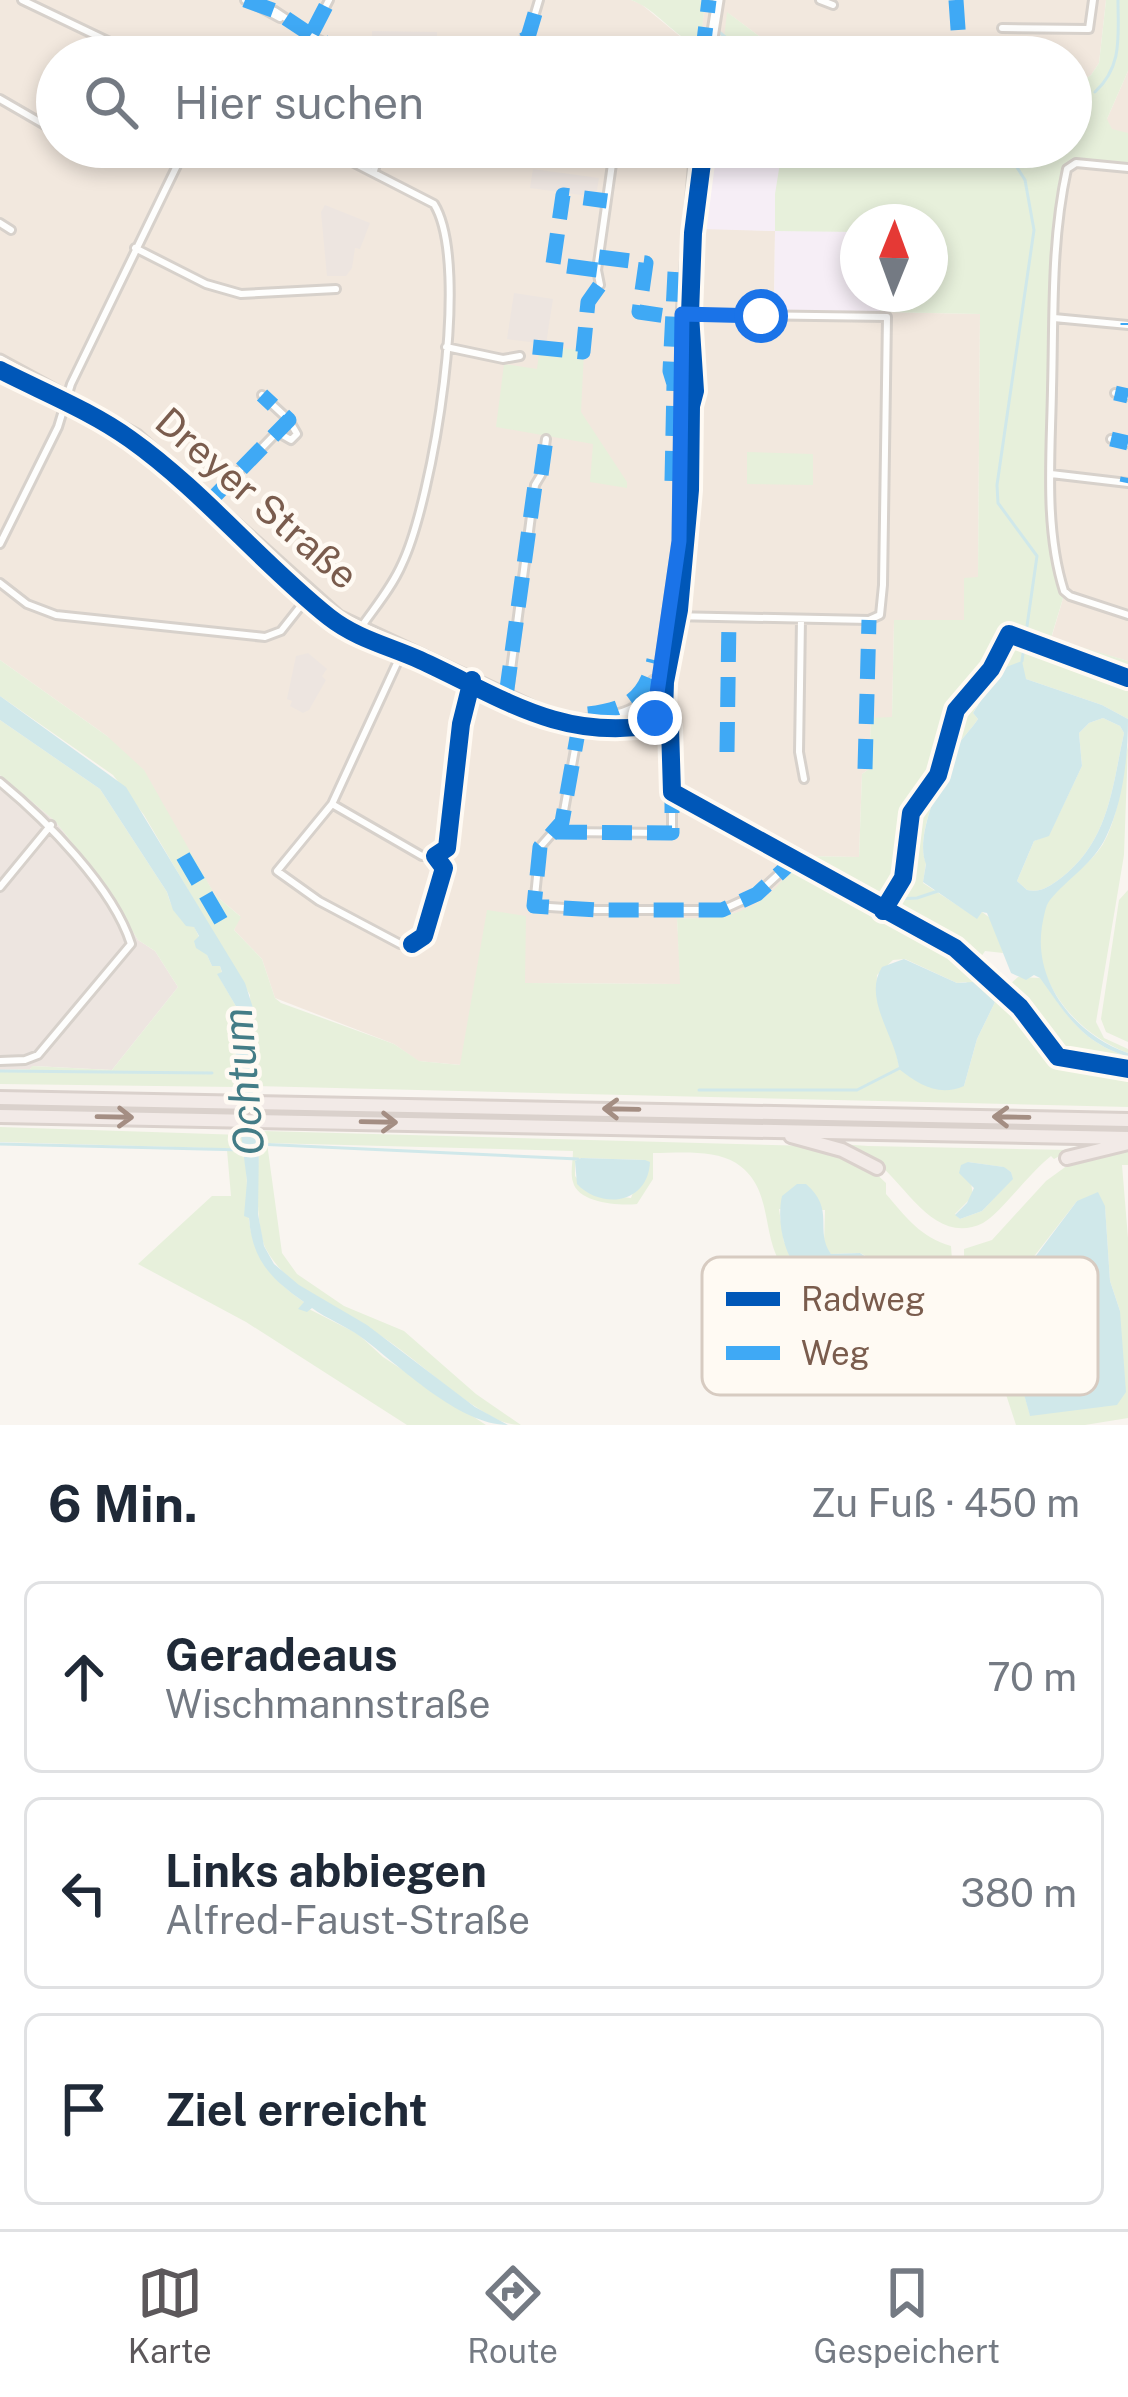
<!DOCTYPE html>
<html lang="de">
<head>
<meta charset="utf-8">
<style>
  :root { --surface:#fff; --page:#f2f2f3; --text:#1f2937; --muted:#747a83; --line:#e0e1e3; --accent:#5c585b }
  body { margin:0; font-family:"Public Sans",sans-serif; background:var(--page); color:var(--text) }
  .compass { position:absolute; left:840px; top:204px; width:108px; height:108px; border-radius:50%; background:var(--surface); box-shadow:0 6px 18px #0003; rotate:1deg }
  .stop { position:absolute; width:36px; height:36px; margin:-27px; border:9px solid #1a73e8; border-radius:50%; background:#fff }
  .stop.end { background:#1a73e8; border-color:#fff; box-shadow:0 3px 12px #0008 }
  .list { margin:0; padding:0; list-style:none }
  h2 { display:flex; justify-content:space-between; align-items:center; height:156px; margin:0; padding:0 48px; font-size:51px }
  h2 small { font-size:39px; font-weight:400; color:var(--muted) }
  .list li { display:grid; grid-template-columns:78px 1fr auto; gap:36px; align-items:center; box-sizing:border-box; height:192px; margin:0 24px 24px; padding:0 24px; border:3px solid var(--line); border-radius:18px }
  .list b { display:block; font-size:45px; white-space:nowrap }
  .list p { margin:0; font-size:39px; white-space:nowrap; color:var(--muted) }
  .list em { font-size:39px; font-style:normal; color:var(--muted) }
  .icon { flex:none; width:66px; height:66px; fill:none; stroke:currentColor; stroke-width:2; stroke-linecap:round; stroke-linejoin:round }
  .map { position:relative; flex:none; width:1128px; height:1425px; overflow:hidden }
  .search { position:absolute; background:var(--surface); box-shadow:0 6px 18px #0003; left:36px; right:36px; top:36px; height:132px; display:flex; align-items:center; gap:30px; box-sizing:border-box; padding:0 42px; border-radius:66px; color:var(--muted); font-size:45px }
  .sheet { height:804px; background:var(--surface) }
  nav { display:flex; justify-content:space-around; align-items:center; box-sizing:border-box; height:168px; border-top:3px solid var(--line); background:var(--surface); font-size:33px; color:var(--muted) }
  nav a { display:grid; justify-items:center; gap:6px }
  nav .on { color:var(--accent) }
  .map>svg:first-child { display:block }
  .residential { fill:#f2e8de }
  .industrial { fill:#ede5e0 }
  .education { fill:#f6eef6 }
  .green { fill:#e7f0db; fill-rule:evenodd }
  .water { fill:#d0e8ea; fill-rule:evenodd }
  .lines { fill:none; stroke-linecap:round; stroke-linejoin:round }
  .stream { stroke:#d0e8ea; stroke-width:3 }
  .street-casing { stroke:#d7d1cb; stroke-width:12 }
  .secondary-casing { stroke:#d9d2cb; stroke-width:15 }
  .highway-casing { stroke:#dad1cc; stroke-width:18 }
  .street { stroke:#fefefd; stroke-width:6 }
  .secondary { stroke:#fefefd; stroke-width:9 }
  .highway { stroke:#f2eae7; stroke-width:12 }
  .quiet { stroke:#3fa9f5; stroke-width:15; stroke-dasharray:30 15; stroke-linecap:butt }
  .cycleway-casing { stroke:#fffaf3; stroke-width:26 }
  .cycleway { stroke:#0057b8; stroke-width:18 }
  .oneway { stroke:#a48e83 }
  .route { stroke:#1a73e8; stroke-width:15 }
  .labels { text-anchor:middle; stroke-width:9; stroke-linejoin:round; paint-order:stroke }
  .street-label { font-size:39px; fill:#7a5c4d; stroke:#fffaf3 }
  .water-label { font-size:42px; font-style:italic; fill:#437c86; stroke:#fffaf3 }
  .key { fill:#fffaf3; stroke:#d7cbc1; stroke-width:3 }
  .key-label { font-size:33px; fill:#7a5c4d }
</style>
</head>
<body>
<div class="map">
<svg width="1128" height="1425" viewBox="0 0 1128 1425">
  <rect width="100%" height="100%" fill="#f9f5f0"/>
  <path class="residential" d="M0 0H631L641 4 687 42 699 46 705 5 700 0H1106L1099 63 1091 75 1071 89V57H787L728 13 722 57H57V147H709L699 228 775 231 774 310 980 314 978 578 965 603V620L894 621 892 718 871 719 869 769 862 774 859 857 799 856 782 885 751 909 711 919 677 918 681 984 524 983 461 1065 418 1061 394 1044 275 998 262 959 234 930 240 916 215 895 181 838 107 736 0 660Z
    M1128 71V661L1051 639 1064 595 1058 583 1050 529 1054 233 1062 179 1065 167 1107 119Z"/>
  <path class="industrial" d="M372 31 437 32V56L372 55Z
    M533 169 599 178 596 197 530 188Z
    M325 205 370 223 360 249 355 248 352 268 346 276H327L321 212Z
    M514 293 553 299 546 344 507 339Z
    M308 653 327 669 322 676 326 680 309 710 303 713 290 706 292 701 287 699 296 656Z
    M0 775 55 821 99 877 138 940 155 951 178 987 112 1070 33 1066 30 1069 0 1070Z"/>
  <path class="education" d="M709 147H897L858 222V294H881L880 312 774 310 775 231 699 229Z"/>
  <path class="green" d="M631 0H700L705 4 700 46C673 37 657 9 631 0Z
    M1106 0H1128V71L1107 119 1112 129 1128 133V163L1070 162C1046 193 1045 479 1050 532 1052 553 1055 576 1064 595L1051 638 1128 661V719L1102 705 1026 679 984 692 973 713 978 719C971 730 960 739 955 751 942 778 914 836 926 863L923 883 977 918 982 912 993 920 1003 953 985 951 981 957 1008 986 1018 977 1041 978C1068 1017 1081 1041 1128 1057V1067L1083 1060 1070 1064 1128 1072V1107L252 1086 250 995 144 815 113 775 0 696V660L107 736 144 770 215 895 241 917 234 930 262 959 275 998 281 1003 394 1044 419 1061 460 1065 487 910 526 916 525 983 680 984 677 918C736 920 768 909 799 856L859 857 862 774 869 769 871 718 892 717 894 620H964V578L978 577 980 314 880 312 881 294H930V222H858V232L775 231V194L780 163H802V147H1071V89L1091 75 1099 63ZM905 959 957 983 966 982 995 1002 977 1039 964 1086 899 1069C896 1035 875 1010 877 975L893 960Z
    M727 12 787 57H722Z
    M540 345 584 351 581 412 627 482V488L590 482 593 444 496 427 504 364 537 369Z
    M747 452 813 454V485L747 484Z
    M1103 718 1120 726 1124 733C1112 788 1109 841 1061 878 1050 886 1041 893 1027 890L1017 881 1034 841 1049 835 1082 766 1079 733 1089 723Z
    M0 720 100 789 167 892C171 908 179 921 194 926L212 966H220L222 973 218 975 237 1008 235 1087 0 1084V1070L30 1069 32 1066 112 1070 178 987 155 951 138 940 99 877 55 821 0 775Z
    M1128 745 1124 855 1096 1022 1104 1038 1128 1049V1053C1071 1032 1021 969 1046 906 1054 887 1090 866 1103 844 1120 814 1121 778 1128 745Z
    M1128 890V1042L1106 1032 1101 1019 1119 900Z
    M0 1127 243 1135 246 1149 0 1142Z
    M264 1131 811 1146 871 1169 886 1183V1194C905 1216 921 1238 951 1246L952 1260 964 1256V1249L992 1240 1046 1181 1068 1165 1099 1153 1128 1150V1165H1122L1128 1238V1418L1085 1425H1016L979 1312C967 1322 954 1331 938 1333 895 1336 803 1302 780 1263 761 1230 773 1187 736 1163 714 1149 678 1153 653 1153V1179L637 1204C619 1206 578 1203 573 1182 570 1173 573 1161 573 1151L267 1143 282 1253 297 1274 344 1306 404 1331 476 1394 521 1425C505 1425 493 1418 479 1409 448 1390 420 1363 390 1342 351 1314 290 1294 266 1249 255 1229 255 1152 264 1131ZM581 1158 645 1160 631 1198 589 1193 575 1176V1161ZM1077 1201 1105 1207 1110 1281 1120 1311 1030 1415 1004 1322 1008 1290ZM779 1209 825 1210 824 1245 831 1254 860 1253 947 1299 948 1309C924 1306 903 1295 880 1291 859 1288 841 1295 820 1289L784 1242Z
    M840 1144 868 1146 1071 1150 1054 1159 1051 1156C1029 1173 1001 1213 983 1223 935 1247 906 1184 875 1161 864 1153 852 1149 840 1144ZM968 1162 1003 1167 1011 1172 1012 1179 982 1211 960 1219 955 1214 973 1196Z
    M227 1150 246 1151C249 1220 240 1258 304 1302L303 1306 358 1334 383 1357 486 1425H407L246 1322 138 1264 212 1196H231Z"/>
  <path class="water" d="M1022 661 1026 679 1102 705 1128 719C1128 758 1123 802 1106 837 1093 864 1068 878 1050 900 1045 906 1044 917 1042 926 1033 982 1075 1035 1128 1053V1057C1081 1041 1068 1017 1040 978L1034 975 1026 980 1011 973 987 913 982 912 977 919 923 882 926 864C914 836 942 778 955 751 960 739 971 730 978 719L973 713 1001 669ZM1103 718 1120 726 1124 733C1112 788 1109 841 1061 878 1050 886 1041 893 1027 890L1017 881 1034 841 1049 836 1082 766 1079 733 1089 723Z
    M0 696 126 787 245 983 253 1008 252 1086 259 1143 258 1214 264 1246 274 1264 299 1285 367 1325 475 1407 508 1425C459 1425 400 1366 361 1337 346 1326 327 1319 312 1308L307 1312 298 1309 304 1302C271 1279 252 1260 249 1218L244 1216 247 1181 235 1087 237 1008 217 974 222 972 220 966H212L207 955 196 948 194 941 199 936 194 927 186 926 173 910 167 892 100 789 0 720Z
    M904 959 957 983 973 982 995 1002 977 1039 964 1086C939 1097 919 1085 899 1069 896 1036 862 999 882 967Z
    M581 1158 645 1160 650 1162C648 1204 602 1210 577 1184L575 1161Z
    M968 1162 1004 1167 1011 1172 1013 1179 982 1211 960 1219 955 1215 967 1203 974 1188 959 1173 961 1165Z
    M797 1184H806C836 1210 814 1230 831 1254L860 1253 886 1270 940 1295 947 1299 945 1314C924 1309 904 1296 883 1291 867 1288 851 1295 835 1293 792 1287 774 1233 782 1196Z
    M1098 1192 1105 1206 1110 1281 1120 1311 1126 1392 1117 1405 1030 1416 1004 1322 1002 1301 1077 1201Z"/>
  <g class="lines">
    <path class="stream" d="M718 31 749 57
      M1095 92C1123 66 1118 36 1118 0
      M989 147 1013 161 1025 180 1034 230 997 485 998 503 1037 556 1022 661
      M1013 161 1030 147
      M897 899 917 898 938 891
      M0 1071 212 1073
      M699 1090H857L902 1067
      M0 1144 244 1150
      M257 1144 578 1159"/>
    <g class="street-casing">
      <path id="street" d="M22 0 141 57
        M245 0 275 11 317 39 354 57
        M820 0 833 5
        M254 4 280 18
        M1002 28 1089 29 1093 0
        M312 33 329 0
        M438 44C471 61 498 57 528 37L539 0
        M0 99 57 132
        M323 147 434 204C472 265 433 499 402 564 392 587 376 606 362 626
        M1128 168 1076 163 1067 169C1051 242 1054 316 1052 389 1051 454 1044 528 1064 591L1070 596 1128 615
        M374 171 381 147
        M0 223 11 230
        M135 248 206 284 241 294 336 289
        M600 285 597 270 613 157 623 151 694 161
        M1054 318 1128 325
        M446 347 503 359 520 356
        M1115 393 1128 396
        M277 432 291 440 297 434 289 420
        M1111 439 1128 443
        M1051 474 1128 483
        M210 501 289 420 262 395
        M0 544 58 427 71 384 186 147
        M0 583 27 604 56 615 265 637 281 631 311 593
        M671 616 869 620 880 615 883 585 887 317 682 314
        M801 619 799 752 804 779
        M404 648 332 804 277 871 319 901 400 944H412
        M508 693 535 485 541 475 546 439
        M580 721 562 822 540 847 534 906 596 910H722L757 894 794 860 672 792 670 727 658 715
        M0 782C45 819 113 887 131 944L38 1055 25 1060 0 1061
        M332 804 422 856H435
        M557 832 672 833V792
        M0 887 51 825"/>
    </g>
    <g class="secondary-casing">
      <path id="secondary" d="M709 57 718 0
        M0 360 137 435 339 616 544 712 571 721 641 717 650 720 659 711 657 693 679 541 682 314 696 147
        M617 715C638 710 647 701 654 681"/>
    </g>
    <g class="highway-casing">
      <path id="highway" d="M0 1098 1128 1120
        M0 1116 1128 1138
        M791 1136 842 1150 877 1168
        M1067 1158 1128 1143"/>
    </g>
    <use href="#street" class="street"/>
    <use href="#secondary" class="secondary"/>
    <use href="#highway" class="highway"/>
    <path class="quiet" d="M245 0 275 11 317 39 354 57
      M956 0 960 57
      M312 33 329 0
      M438 44C471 61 498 57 528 37L539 0
      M702 57 709 0
      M613 147 617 153
      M329 150 330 147
      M599 257 646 263 639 312 673 317
      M597 270 553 264 563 195 607 201
      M1128 325V323
      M533 347 583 352 588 302 600 285
      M1115 393 1128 396
      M1111 439 1128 443
      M672 481 674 384 670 371 675 272
      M1127 483 1128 478
      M210 501 289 420 262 395
      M506 696 535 485 541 475 546 439
      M588 714C626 710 645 699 654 660
      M580 721 562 822 540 847 534 906 596 910H722L757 894 794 860
      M727 752 729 618
      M865 769 869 620
      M557 832 672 833V792
      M183 856 224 926"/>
    <g class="cycleway-casing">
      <path id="cycleway" d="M0 370C43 392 91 411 130 439 202 490 260 562 329 617 357 639 389 646 420 660 501 697 560 741 654 725L664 713 665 682 679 610 690 490 691 406 695 391 690 314 693 233 704 147
        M661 719 670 727 672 792 955 948 1020 1007 1058 1057 1128 1069
        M883 911 903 878 911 813 938 775 956 710 991 669 1009 634 1128 678
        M412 944 424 936 444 868 435 856 447 848 461 724 472 680"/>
    </g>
    <use href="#cycleway" class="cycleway"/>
  </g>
  <defs><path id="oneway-shaft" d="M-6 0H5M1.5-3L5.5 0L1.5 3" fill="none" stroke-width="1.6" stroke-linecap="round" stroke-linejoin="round" transform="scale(3)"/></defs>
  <g class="oneway">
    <use href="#oneway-shaft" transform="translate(621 1109) rotate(-179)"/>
    <use href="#oneway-shaft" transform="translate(115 1117) rotate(1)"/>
    <use href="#oneway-shaft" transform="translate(1011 1117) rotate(-179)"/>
    <use href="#oneway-shaft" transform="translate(379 1122) rotate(1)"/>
  </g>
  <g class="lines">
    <path class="route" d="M655 718 659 711 657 693 679 541 682 314 761 316"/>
  </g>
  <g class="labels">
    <g class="street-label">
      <text transform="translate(257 498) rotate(41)" y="14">Dreyer Straße</text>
    </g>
    <g class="water-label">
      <text transform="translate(243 1082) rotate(-95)" y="15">Ochtum</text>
    </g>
  </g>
  <rect x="702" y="1257" width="396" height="138" rx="18" class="key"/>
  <rect x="726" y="1292" width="54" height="14" fill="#0057b8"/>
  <rect x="726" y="1346" width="54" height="14" fill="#3fa9f5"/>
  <g class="key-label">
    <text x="801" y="1311">Radweg</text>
    <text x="801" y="1365">Weg</text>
  </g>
</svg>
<svg class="compass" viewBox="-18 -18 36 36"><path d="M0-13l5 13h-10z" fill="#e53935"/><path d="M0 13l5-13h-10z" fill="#747a83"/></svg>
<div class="stop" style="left:761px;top:316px"></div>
<div class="stop end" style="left:655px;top:718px"></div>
<div class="search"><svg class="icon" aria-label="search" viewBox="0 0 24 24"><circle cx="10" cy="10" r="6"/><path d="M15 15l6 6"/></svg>Hier suchen</div>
</div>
<section class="sheet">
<h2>6 Min.<small>Zu Fuß · 450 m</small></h2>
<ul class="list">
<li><svg class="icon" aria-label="ahead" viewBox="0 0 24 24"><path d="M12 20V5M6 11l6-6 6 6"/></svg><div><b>Geradeaus</b><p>Wischmannstraße</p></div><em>70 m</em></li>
<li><svg class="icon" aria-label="left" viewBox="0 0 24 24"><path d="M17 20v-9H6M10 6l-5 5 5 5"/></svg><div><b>Links abbiegen</b><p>Alfred-Faust-Straße</p></div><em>380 m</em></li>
<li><svg class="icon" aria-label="arrive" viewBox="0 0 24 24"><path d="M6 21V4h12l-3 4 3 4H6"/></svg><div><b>Ziel erreicht</b></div></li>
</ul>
</section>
<nav>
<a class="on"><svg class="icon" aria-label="map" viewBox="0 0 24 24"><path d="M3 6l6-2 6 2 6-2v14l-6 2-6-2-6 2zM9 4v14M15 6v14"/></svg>Karte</a>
<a><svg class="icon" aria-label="directions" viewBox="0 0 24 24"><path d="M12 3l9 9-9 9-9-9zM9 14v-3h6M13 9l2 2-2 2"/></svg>Route</a>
<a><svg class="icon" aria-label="saved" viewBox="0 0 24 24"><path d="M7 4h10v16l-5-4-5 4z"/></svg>Gespeichert</a>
</nav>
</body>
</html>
